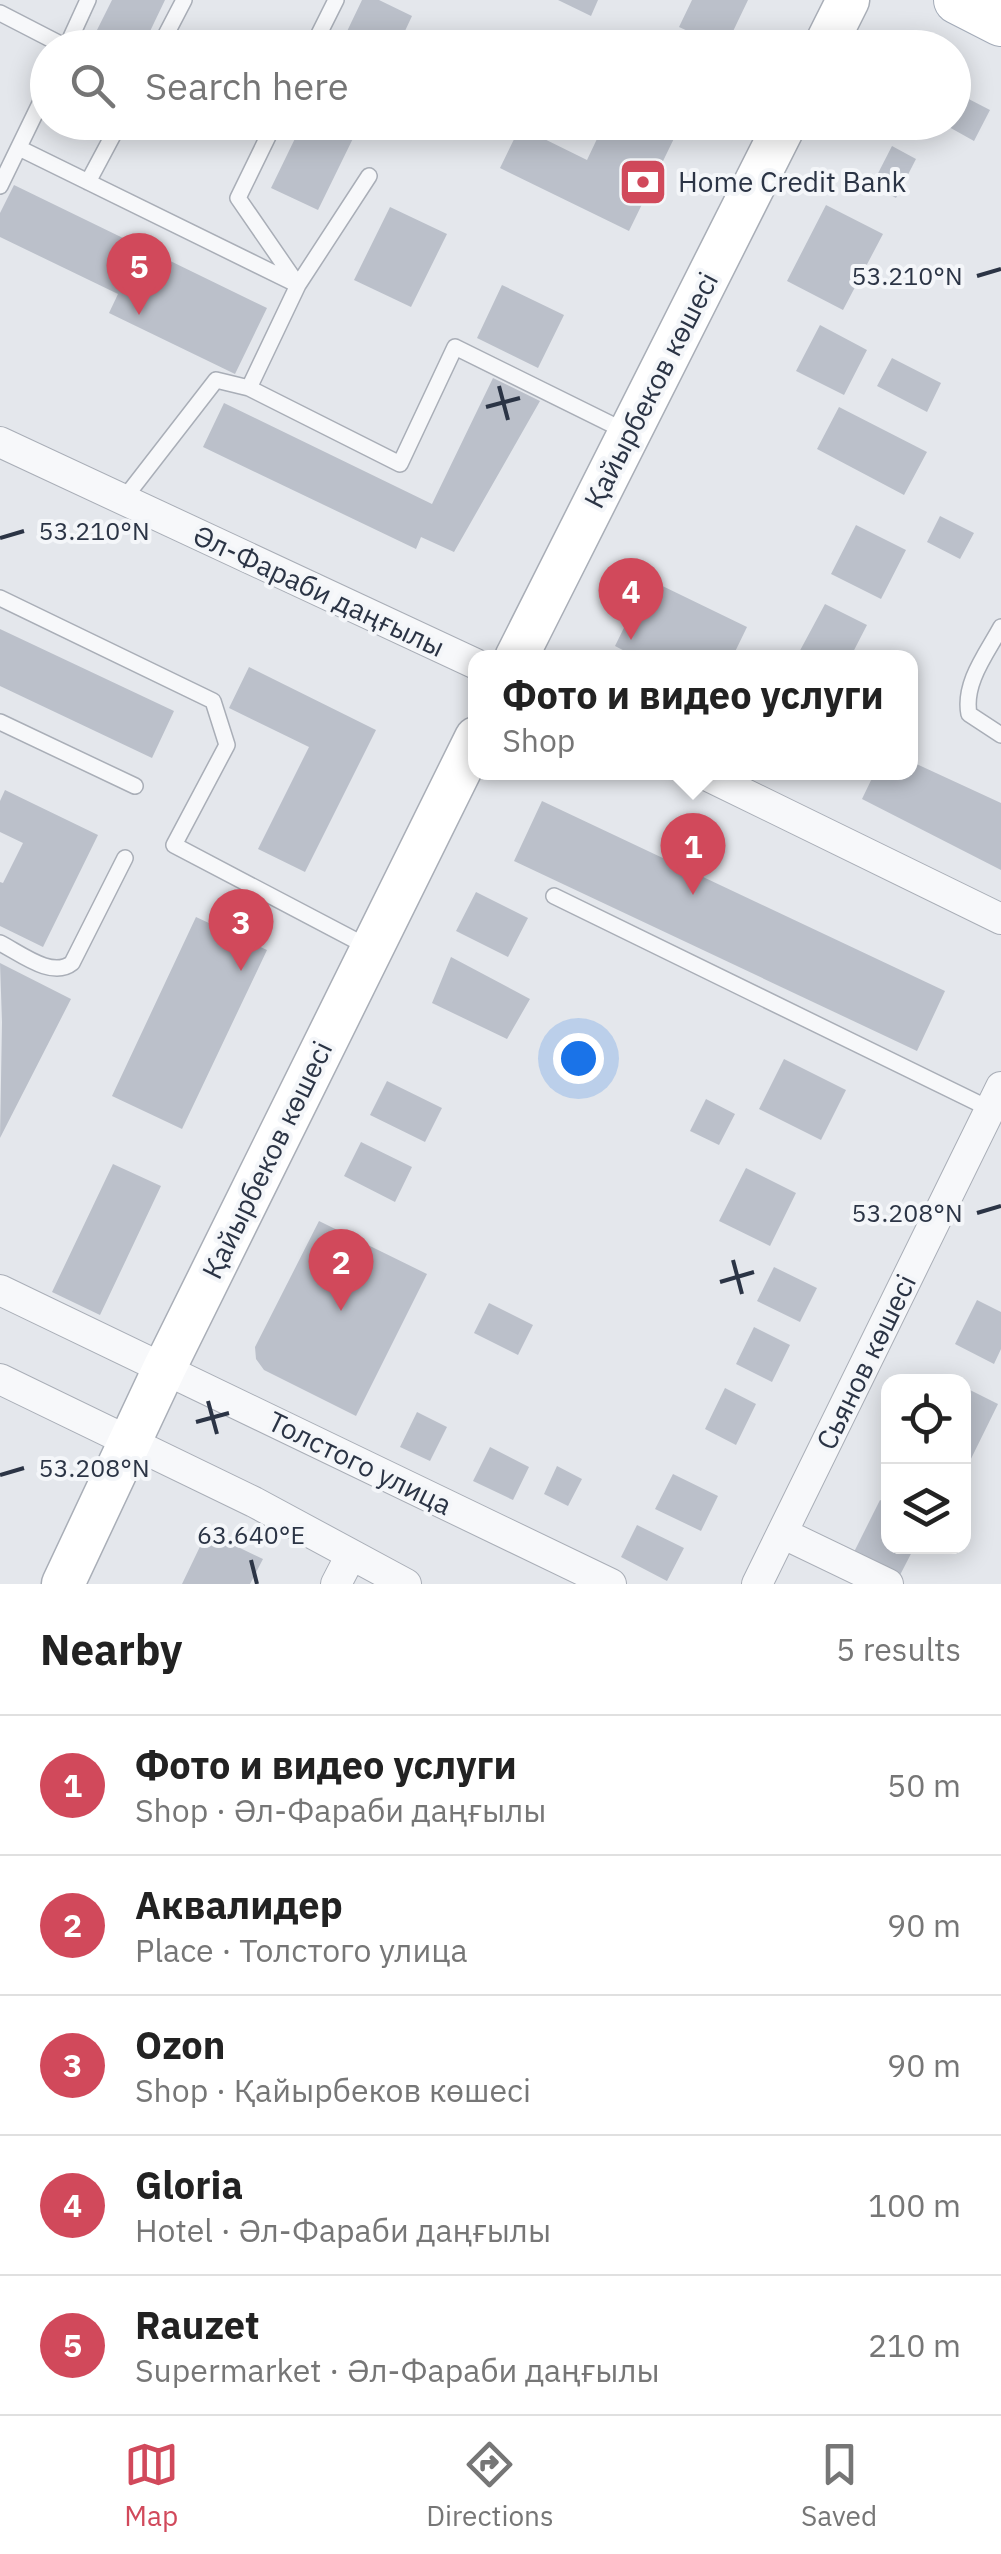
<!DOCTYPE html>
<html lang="en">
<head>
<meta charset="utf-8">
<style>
  :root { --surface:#fff; --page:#f2f2f2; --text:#222; --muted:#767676; --line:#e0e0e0; --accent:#d1495b }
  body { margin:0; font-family:"IBM Plex Sans",sans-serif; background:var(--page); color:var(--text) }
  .controls { position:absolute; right:30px; bottom:30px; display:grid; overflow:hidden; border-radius:20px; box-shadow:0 5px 25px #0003 }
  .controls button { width:90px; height:90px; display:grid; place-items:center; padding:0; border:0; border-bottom:2px solid var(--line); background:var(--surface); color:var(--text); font:50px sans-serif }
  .you { position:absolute; left:578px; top:1058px; width:35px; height:35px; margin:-25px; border:8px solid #fff; border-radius:50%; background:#1a73e8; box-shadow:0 0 0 15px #1a73e833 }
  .badge { display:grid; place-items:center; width:65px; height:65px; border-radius:50%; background:var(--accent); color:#fff; font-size:32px; font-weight:700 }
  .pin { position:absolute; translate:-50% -82px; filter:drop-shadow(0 2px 5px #0008) }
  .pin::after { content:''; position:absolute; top:52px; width:35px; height:30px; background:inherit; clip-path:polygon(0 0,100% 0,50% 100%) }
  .popup { position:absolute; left:468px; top:650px; width:450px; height:130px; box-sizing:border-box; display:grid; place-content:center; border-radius:20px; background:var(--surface); filter:drop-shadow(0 2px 8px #0005); font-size:32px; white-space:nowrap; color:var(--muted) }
  .popup b { font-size:38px; color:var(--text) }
  .popup::after { content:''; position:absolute; left:50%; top:100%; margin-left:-20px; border:20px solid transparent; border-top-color:var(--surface) }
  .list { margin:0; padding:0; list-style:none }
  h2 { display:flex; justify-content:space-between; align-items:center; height:130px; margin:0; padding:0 40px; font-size:42px }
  h2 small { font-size:32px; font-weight:400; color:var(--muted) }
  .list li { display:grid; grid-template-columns:65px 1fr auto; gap:30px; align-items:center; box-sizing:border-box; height:140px; padding:0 40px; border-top:2px solid var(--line) }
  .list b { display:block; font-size:38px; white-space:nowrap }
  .list p { margin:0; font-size:32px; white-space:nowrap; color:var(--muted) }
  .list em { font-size:32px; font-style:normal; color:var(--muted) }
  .icon { flex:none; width:55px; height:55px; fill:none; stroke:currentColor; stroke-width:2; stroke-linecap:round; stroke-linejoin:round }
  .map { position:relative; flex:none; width:1001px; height:1584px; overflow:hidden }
  .search { position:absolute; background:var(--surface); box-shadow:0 5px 25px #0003; left:30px; right:30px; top:30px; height:110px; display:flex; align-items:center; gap:25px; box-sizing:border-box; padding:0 35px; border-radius:55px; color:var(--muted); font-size:38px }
  .sheet { height:830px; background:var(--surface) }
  nav { display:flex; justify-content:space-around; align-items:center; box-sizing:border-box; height:140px; border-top:2px solid var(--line); background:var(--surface); font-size:28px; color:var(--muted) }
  nav a { display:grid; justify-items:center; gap:5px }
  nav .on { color:var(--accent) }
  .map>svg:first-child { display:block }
  .building { fill:#bbc0ca }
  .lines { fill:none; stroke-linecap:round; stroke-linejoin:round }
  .lane-casing { stroke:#a9aeb7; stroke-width:18 }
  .street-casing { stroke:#a9aeb7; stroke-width:32 }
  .secondary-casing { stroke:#a9aeb7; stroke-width:45 }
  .primary-casing { stroke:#a3abb8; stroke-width:50 }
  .lane { stroke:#f7f8fa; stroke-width:15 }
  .street { stroke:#f7f8fa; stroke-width:30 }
  .secondary { stroke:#fff; stroke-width:42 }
  .primary { stroke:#fff; stroke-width:48 }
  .ticks { fill:none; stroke:#2b3445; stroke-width:4 }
  .labels { text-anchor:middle; stroke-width:8; stroke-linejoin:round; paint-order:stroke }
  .poi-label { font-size:28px; fill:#2b3445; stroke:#f4f6f9; text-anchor:start }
  .street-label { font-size:28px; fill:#2b3445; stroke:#f4f6f9 }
  .ticks-label { font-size:25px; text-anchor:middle; fill:#2b3445; stroke:#f4f6f9; stroke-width:8; stroke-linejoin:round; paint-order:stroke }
</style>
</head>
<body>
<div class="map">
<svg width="1001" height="1584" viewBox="0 0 1001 1584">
  <rect width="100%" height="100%" fill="#e4e7ec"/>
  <path class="building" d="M112 0H165L142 48H88Z
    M362 0H379L412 16 397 48H339Z
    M558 0H598L591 16Z
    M692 0H748L725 48 679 27Z
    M957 93 990 110 974 141 940 122H954V100Z
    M303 122H361L318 210 271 188Z
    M605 122H682L629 231 500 168 520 127 587 160Z
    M892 146 916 159 896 198 872 185Z
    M14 185 267 308 235 374 109 313 118 294 0 237V213Z
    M826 205 883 234 843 310 787 281Z
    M390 207 447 234 411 307 354 280Z
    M502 285 564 315 538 368 477 338Z
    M820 325 867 350 844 395 796 371Z
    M892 358 941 383 927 412 877 386Z
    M493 378 540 401 454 552 421 537 416 549 203 447 224 403 432 504Z
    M839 407 927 452 904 495 817 449Z
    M940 516 974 533 960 559 927 542Z
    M856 525 906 550 881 599 831 574Z
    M648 579 747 627 732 658H638L615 646Z
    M825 604 867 625 850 658H796Z
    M0 629 174 711 152 758 0 686Z
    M249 667 376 730 305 872 258 849 309 747 229 708Z
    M910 761 1001 803V870L862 799 875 772H910Z
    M5 790 98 835 43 947 0 926V882L3 883 23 843 0 832V801Z
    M542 801 945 991 917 1051 514 861Z
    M476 892 528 918 508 957 456 931Z
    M196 917 267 950 182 1129 112 1096Z
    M451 957 530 999 507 1039 432 1003Z
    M0 963 71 999 0 1138 2 1022Z
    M784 1059 846 1090 821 1140 759 1109Z
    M387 1081 442 1108 425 1142 370 1115Z
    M706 1099 735 1114 719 1145 690 1131Z
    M361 1142 412 1167 395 1202 344 1176Z
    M113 1164 161 1186 100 1315 52 1292Z
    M746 1168 796 1193 770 1246 719 1221Z
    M319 1221 427 1274 356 1416 264 1370 256 1359 255 1347Z
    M774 1267 817 1288 800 1322 757 1301Z
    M977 1300 1001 1312V1349L994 1364 955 1344Z
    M489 1303 533 1325 518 1355 474 1333Z
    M754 1327 790 1345 772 1382 736 1364Z
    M964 1387 998 1404 964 1473Z
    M725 1388 756 1404 736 1445 705 1429Z
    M417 1412 447 1427 430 1461 400 1447Z
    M490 1447 529 1467 513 1500 473 1481Z
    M557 1466 582 1479 568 1506 544 1494Z
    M673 1474 718 1496 701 1531 655 1509Z
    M880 1500 888 1504V1546H915L899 1577 853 1554Z
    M637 1525 684 1548 667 1581 621 1557Z
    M207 1532 263 1559 250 1584H182Z"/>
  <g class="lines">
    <g class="lane-casing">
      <path id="lane" d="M0 13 66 47
        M66 48 88 0
        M159 48 184 0
        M312 48 336 0
        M275 122 238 198 298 285 369 176
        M19 148 298 285 249 388 216 380 123 500
        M88 182 120 122
        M0 186 48 87
        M249 388 400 464 455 347 625 431
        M0 598 213 701 227 745 174 845 368 947
        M1001 627C987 653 963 683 969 714L1001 735
        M0 722 135 786
        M554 896 990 1109
        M0 943C20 953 52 979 72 963L125 858"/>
    </g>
    <g class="street-casing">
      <path id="street" d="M0 442 476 664
        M700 772 1001 919
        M0 1290 611 1584
        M0 1379 254 1502 406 1584
        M782 1533 888 1584
        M336 1584 351 1555
        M757 1584 1001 1087"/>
    </g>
    <g class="secondary-casing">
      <path id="secondary" d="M824 48 848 0
        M516 658 786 122
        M63 1584 164 1369 476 738"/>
    </g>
    <g class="primary-casing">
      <path id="primary" d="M958 0 1001 22"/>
    </g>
    <use href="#lane" class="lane"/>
    <use href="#street" class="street"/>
    <use href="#secondary" class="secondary"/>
    <use href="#primary" class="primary"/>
  </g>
  <path class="ticks" d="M977 276 1001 269M499 386 508 420M486 407 520 398M0 538 24 531M977 1213 1001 1206M733 1260 742 1294M720 1282 754 1272M208 1401 217 1434M196 1422 229 1413M0 1475 24 1468M251 1560 257 1584"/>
  <defs>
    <g id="bank-square" transform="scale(2.5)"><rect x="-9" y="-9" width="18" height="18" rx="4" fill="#d1495b" stroke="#f4f6f9"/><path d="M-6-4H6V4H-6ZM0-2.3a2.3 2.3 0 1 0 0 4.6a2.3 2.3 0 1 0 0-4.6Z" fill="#fff"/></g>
  </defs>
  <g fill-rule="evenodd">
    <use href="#bank-square" x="643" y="182"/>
  </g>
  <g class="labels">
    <g class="poi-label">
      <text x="678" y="192">Home Credit Bank</text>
    </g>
    <g class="street-label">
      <text transform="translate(651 390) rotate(-63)" y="10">Қайырбеков көшесі</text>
      <text transform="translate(319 591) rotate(25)" y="10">Әл-Фараби даңғылы</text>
      <text transform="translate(267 1160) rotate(-64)" y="10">Қайырбеков көшесі</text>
      <text transform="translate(866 1362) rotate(-64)" y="10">Сьянов көшесі</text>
      <text transform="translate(360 1463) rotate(26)" y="10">Толстого улица</text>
    </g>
  </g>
  <g class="ticks-label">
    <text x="907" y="285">53.210°N</text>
    <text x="94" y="540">53.210°N</text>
    <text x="907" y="1222">53.208°N</text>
    <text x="94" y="1477">53.208°N</text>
    <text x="251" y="1544">63.640°E</text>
  </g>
</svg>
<div class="controls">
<button><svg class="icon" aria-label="locate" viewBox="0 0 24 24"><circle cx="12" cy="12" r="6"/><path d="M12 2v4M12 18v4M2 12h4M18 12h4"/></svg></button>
<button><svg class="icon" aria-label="layers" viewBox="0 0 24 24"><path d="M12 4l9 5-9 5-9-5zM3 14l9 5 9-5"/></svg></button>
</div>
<div class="you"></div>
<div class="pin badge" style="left:693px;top:895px">1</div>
<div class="popup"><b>Фото и видео услуги</b>Shop</div>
<div class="pin badge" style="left:341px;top:1311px">2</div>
<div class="pin badge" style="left:241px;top:971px">3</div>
<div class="pin badge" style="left:631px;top:640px">4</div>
<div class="pin badge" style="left:139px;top:315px">5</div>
<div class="search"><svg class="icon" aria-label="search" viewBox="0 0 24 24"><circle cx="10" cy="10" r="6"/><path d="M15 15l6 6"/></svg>Search here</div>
</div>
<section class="sheet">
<h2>Nearby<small>5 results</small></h2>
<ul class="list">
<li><span class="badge">1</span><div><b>Фото и видео услуги</b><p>Shop · Әл-Фараби даңғылы</p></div><em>50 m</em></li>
<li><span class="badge">2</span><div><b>Аквалидер</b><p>Place · Толстого улица</p></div><em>90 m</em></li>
<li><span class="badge">3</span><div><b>Ozon</b><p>Shop · Қайырбеков көшесі</p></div><em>90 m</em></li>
<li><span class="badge">4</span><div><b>Gloria</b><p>Hotel · Әл-Фараби даңғылы</p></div><em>100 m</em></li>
<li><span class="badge">5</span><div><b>Rauzet</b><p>Supermarket · Әл-Фараби даңғылы</p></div><em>210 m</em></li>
</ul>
</section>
<nav>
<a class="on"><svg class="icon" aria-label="map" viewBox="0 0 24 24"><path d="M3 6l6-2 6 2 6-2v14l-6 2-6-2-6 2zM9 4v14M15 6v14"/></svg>Map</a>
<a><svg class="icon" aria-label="directions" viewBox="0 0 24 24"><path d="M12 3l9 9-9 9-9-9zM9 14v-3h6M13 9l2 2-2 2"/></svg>Directions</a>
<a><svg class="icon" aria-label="saved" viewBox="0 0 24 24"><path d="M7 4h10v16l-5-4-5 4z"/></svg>Saved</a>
</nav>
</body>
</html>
